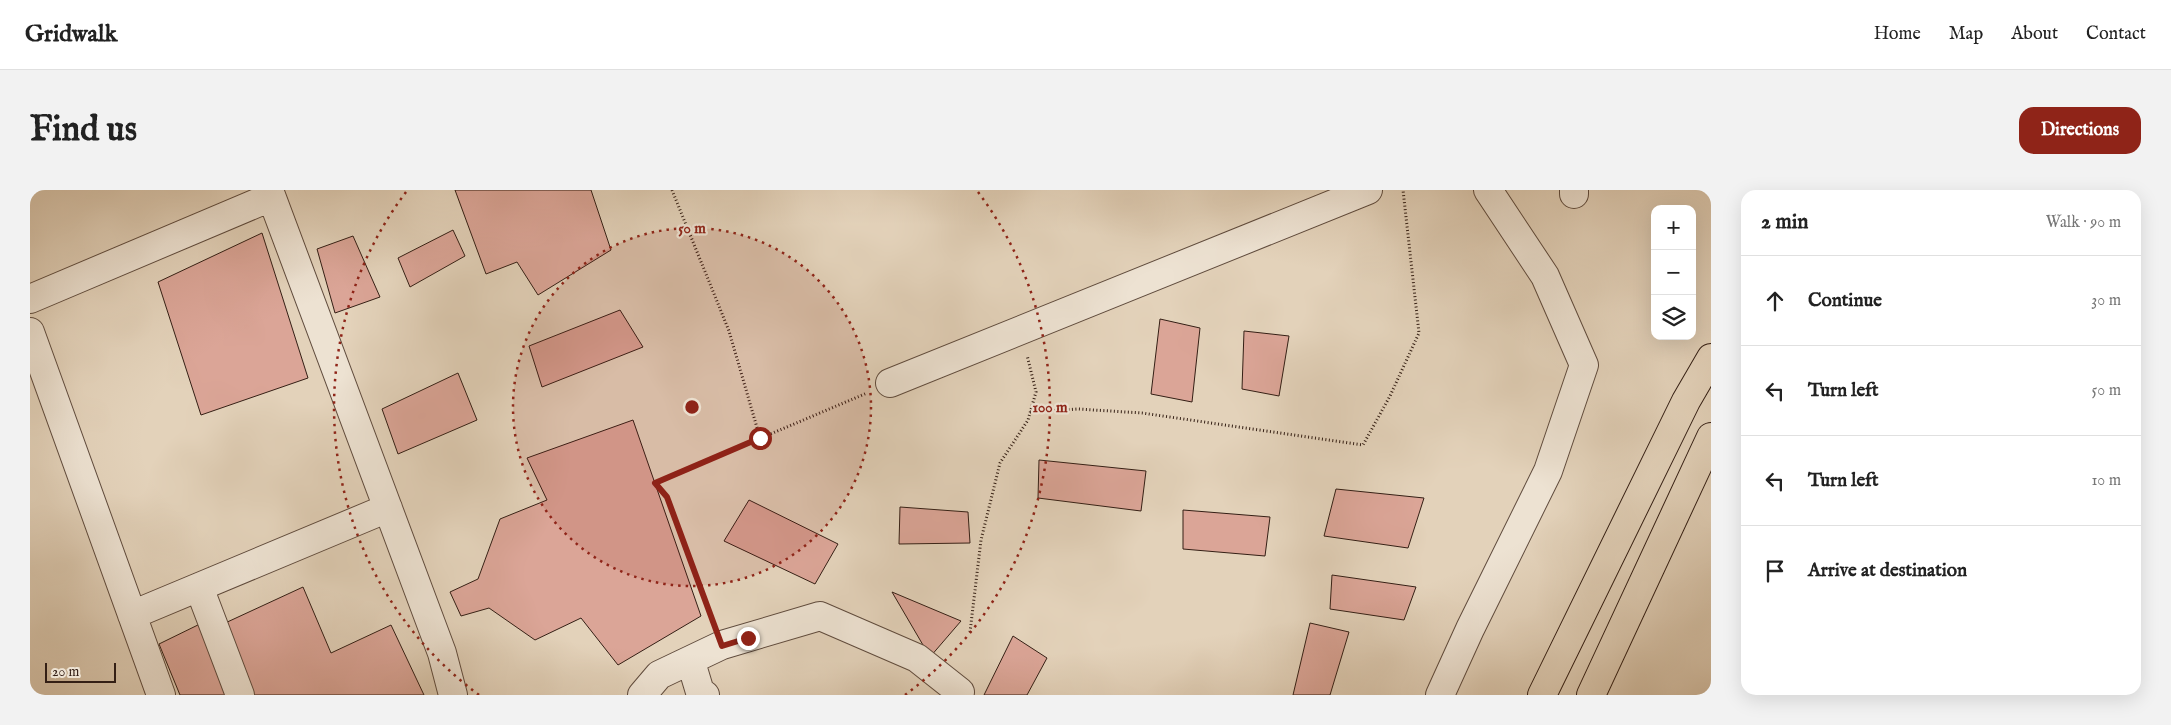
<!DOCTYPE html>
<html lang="en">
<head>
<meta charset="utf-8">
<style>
  :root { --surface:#fff; --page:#f2f2f2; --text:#222; --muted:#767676; --line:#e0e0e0; --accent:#8f2418 }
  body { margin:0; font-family:"IM FELL English",serif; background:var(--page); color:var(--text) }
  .controls { position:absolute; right:15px; top:15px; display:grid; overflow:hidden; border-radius:10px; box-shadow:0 5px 20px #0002 }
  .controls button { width:45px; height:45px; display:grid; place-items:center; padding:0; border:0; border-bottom:1px solid var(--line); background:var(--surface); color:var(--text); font:25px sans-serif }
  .scale { position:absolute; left:15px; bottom:12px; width:71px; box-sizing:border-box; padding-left:5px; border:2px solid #341f15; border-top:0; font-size:14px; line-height:18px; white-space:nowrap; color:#341f15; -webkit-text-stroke:4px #ede2d2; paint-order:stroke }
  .stop { position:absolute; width:15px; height:15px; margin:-11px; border:4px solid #8f2418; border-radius:50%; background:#fff }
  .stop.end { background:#8f2418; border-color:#fff; box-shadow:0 1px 5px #0008 }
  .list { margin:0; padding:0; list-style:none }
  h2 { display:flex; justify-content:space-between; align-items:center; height:65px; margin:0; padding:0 20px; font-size:21px }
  h2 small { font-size:16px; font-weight:400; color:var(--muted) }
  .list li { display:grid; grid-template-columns:32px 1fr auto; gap:15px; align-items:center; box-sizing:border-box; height:90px; padding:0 20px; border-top:1px solid var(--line) }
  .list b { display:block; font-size:19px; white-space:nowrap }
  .list em { font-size:16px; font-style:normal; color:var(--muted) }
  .icon { flex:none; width:28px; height:28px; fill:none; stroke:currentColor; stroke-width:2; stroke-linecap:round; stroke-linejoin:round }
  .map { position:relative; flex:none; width:1681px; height:505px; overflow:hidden; border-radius:15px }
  header { display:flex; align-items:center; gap:30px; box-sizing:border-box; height:70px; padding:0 25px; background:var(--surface); border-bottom:1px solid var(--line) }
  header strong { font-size:24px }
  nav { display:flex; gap:28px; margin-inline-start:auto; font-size:18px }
  .intro { display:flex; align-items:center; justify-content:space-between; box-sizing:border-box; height:120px; padding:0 30px }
  h1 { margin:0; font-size:35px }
  .button { padding:12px 22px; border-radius:15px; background:var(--accent); color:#fff; font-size:18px; font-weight:700 }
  main { display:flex; gap:30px; padding:0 30px }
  aside { flex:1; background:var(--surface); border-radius:15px; box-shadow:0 5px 20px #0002 }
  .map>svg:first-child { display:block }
  .building { fill:#dba597; stroke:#341f15 }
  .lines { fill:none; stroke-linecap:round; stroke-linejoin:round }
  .street-casing { stroke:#604c3e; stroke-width:30 }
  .highway-casing { stroke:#341f15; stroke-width:30 }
  .path { stroke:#341f15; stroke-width:3; stroke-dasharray:1 2.5; stroke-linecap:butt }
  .street { stroke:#ede2d2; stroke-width:28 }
  .highway { stroke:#e3d2ba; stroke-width:28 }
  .route { stroke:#8f2418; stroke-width:6 }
  .ring { fill:none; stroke:#8f2418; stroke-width:2.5; stroke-dasharray:2.5 5 }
  .centre { fill:#8f2418; stroke:#ede2d2; stroke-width:2.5 }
  .ring-label { font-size:15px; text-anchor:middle; font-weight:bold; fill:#8f2418; stroke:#ede2d2; stroke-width:4.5; stroke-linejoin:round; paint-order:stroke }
</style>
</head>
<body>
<header>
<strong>Gridwalk</strong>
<nav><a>Home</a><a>Map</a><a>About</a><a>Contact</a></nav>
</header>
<div class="intro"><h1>Find us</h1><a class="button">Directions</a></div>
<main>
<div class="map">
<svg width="1681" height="505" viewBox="0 0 1681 505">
  <rect width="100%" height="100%" fill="#e3d2ba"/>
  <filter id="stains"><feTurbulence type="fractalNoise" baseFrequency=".004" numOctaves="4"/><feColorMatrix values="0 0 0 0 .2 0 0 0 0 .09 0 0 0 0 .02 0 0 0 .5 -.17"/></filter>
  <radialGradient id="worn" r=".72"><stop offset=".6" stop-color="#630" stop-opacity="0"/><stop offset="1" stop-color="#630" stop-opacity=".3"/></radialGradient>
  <path class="building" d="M425 0H561L581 60 508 105 487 72 456 84Z
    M423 40 435 66 380 97 368 68Z
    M232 43 278 188 171 225 128 92Z
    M323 46 350 107 305 123 287 59Z
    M590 120 613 157 512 197 499 156Z
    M1130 129 1170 138 1162 212 1121 204Z
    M1214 141 1259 146 1249 206 1212 199Z
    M428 183 447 230 368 264 352 219Z
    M603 230 671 426 588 475 551 428 505 450 459 418 431 426 420 402 448 389 470 329 517 310 497 268Z
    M1009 270 1116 281 1111 321 1008 308Z
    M1306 299 1394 308 1378 358 1294 346Z
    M719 310 808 354 785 394 694 351Z
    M870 317 938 322 940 353 869 354Z
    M1153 320 1240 327 1235 366 1153 359Z
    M1302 385 1386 397 1374 430 1300 419Z
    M273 397 301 463 361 435 394 505H221L193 434Z
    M862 402 931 431 900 467Z
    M174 432 200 505H150L129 454Z
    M1280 433 1319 442 1300 505H1263Z
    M983 446 1017 468 997 505H954Z"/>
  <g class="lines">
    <g class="street-casing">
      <path id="street" d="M239 0 412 463 423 505
        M1544 4V0
        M0 109 241 7
        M0 142 131 505
        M860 193 1338 0
        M169 397 210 505
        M102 425 358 318
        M661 472 670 502 675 505
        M612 505 629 485 692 455 790 426 887 468 930 502 929 505
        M1410 505 1440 439 1518 281 1554 175 1515 86 1458 0"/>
    </g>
    <g class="highway-casing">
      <path id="highway" d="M1512 505 1656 211 1681 168
        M1561 505 1681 247"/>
    </g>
    <path class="path" d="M642 0 699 141 730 248
      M1000 222 1048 219 1112 223 1333 255 1360 206 1389 143 1373 0
      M683 431 637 307 625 293 837 203
      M940 442 951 350 970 273 998 230 1006 202 997 165"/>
    <use href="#street" class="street"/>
    <use href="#highway" class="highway"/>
  </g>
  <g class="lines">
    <path class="route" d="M718 448 692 456 637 307 625 293 730 248"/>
  </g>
  <circle cx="662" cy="217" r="179" fill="#8f2418" fill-opacity=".12"/>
  <g class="ring">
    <circle cx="662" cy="217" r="179"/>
    <path d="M449 505A358 358 0 0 1 376 2M948 2A358 358 0 0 1 875 505"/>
  </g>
  <circle cx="662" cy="217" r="8" class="centre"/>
  <g class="ring-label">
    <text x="662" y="43">50 m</text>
    <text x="1020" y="222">100 m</text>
  </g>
  <rect width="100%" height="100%" filter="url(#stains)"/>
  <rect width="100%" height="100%" fill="url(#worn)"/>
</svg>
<div class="controls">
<button>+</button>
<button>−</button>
<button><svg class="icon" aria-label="layers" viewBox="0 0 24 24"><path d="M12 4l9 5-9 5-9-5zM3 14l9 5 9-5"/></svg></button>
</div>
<div class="scale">20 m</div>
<div class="stop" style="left:730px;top:248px"></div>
<div class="stop end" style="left:718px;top:448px"></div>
</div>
<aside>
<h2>2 min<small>Walk · 90 m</small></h2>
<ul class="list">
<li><svg class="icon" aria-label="ahead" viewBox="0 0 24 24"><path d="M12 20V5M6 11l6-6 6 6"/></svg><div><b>Continue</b></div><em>30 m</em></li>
<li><svg class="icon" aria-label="left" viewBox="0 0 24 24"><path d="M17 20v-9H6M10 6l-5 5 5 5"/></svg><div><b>Turn left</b></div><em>50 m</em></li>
<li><svg class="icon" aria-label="left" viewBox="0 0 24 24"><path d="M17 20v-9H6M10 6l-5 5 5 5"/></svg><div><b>Turn left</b></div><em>10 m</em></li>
<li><svg class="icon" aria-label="arrive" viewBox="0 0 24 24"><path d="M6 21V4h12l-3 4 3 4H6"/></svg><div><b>Arrive at destination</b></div></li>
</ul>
</aside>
</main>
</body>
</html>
